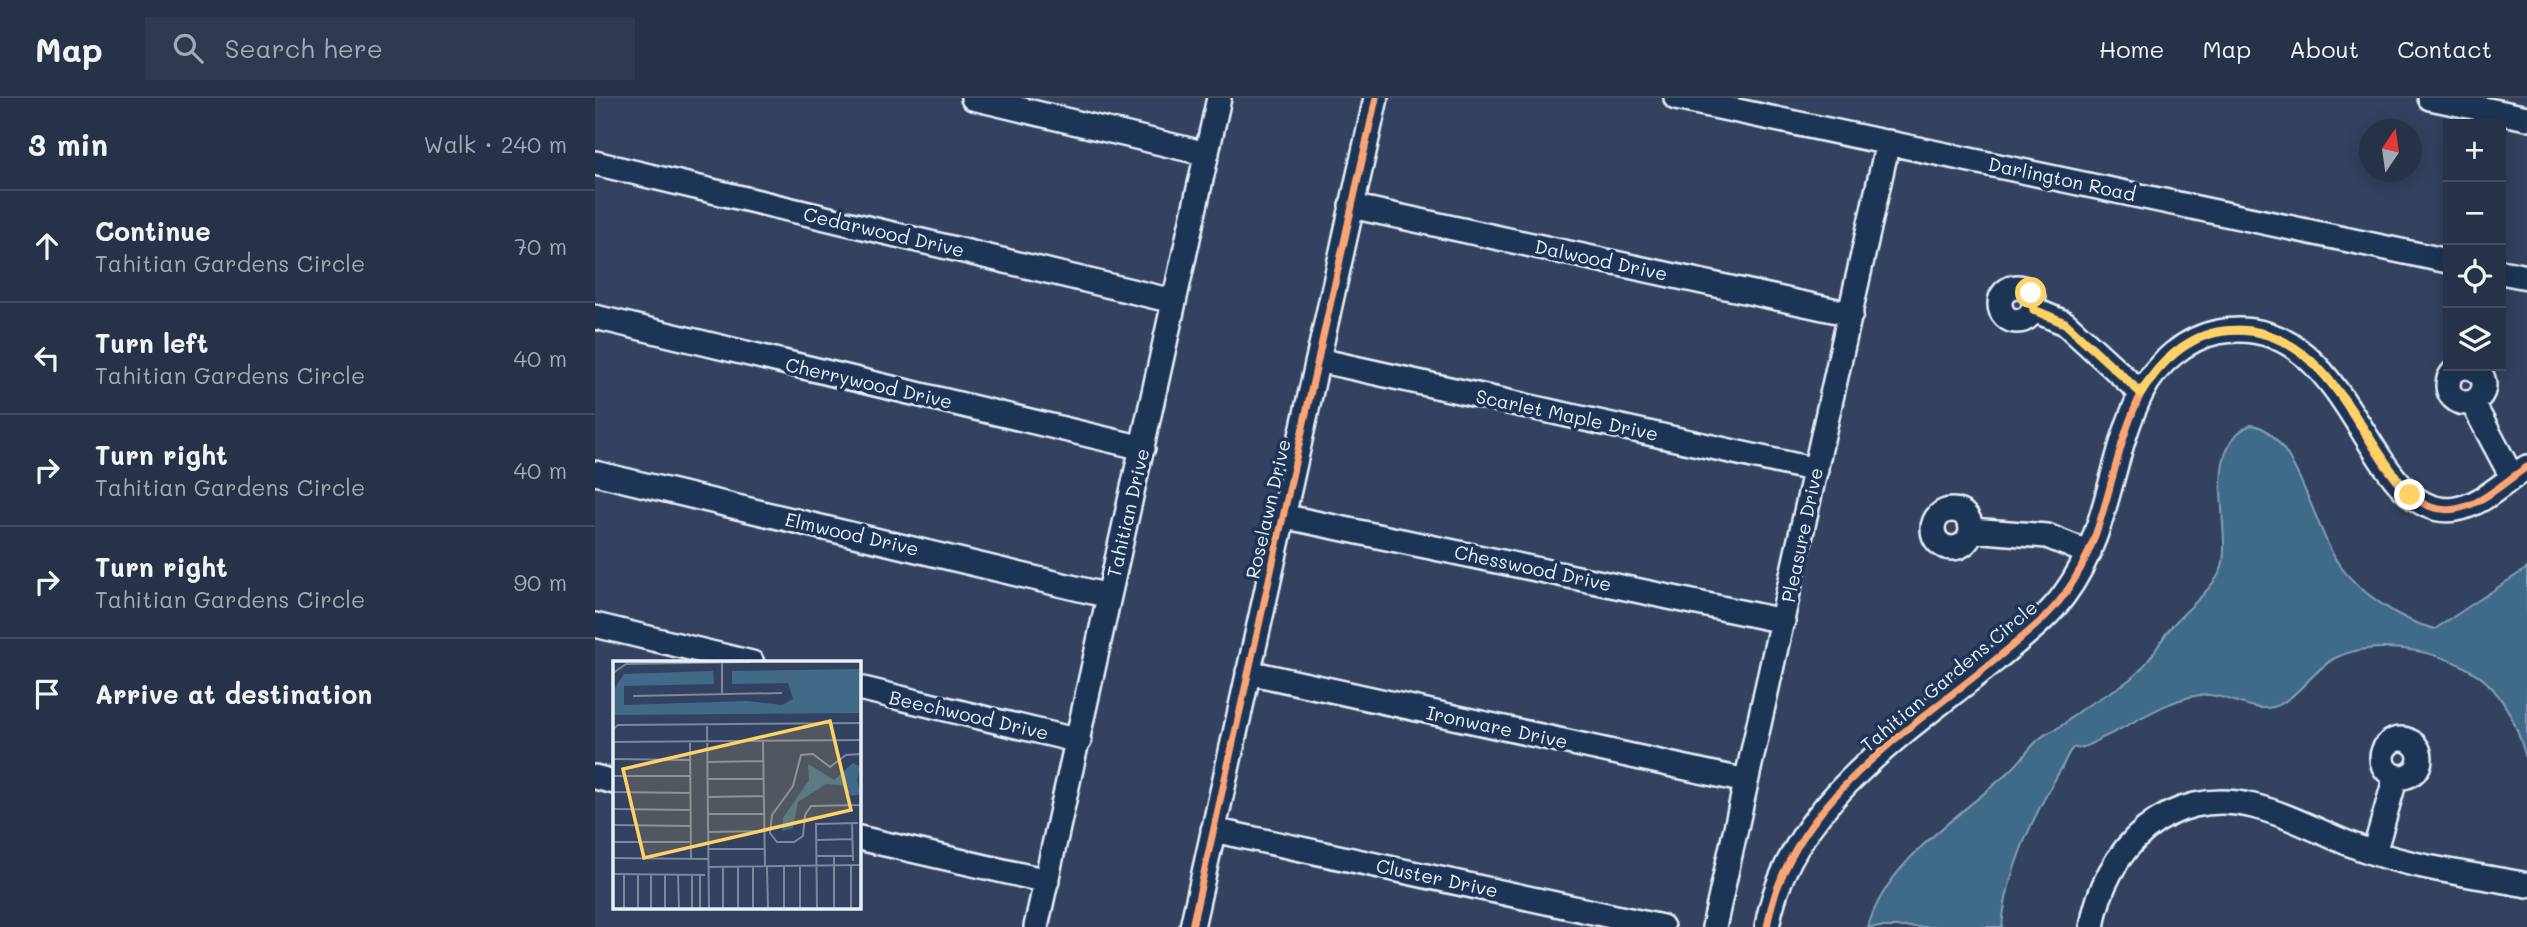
<!DOCTYPE html>
<html lang="en">
<head>
<meta charset="utf-8">
<style>
  :root { --surface:#263248; --page:#2e3a4f; --text:#f1f3f6; --muted:#a4aab4; --line:#424d60 }
  body { margin:0; font-family:Mali,sans-serif; background:var(--page); color:var(--text) }
  .controls { position:absolute; right:21px; top:21px; display:grid; overflow:hidden; border-radius:0px; box-shadow:0 4px 18px #0003 }
  .controls button { width:63px; height:63px; display:grid; place-items:center; padding:0; border:0; border-bottom:2px solid var(--line); background:var(--surface); color:var(--text); font:35px sans-serif }
  .compass { position:absolute; left:1764px; top:21px; width:63px; height:63px; border-radius:50%; background:var(--surface); box-shadow:0 4px 18px #0003; rotate:13deg }
  .stop { position:absolute; width:21px; height:21px; margin:-16px; border:5px solid #ffd166; border-radius:50%; background:#fff }
  .stop.end { background:#ffd166; border-color:#fff; box-shadow:0 2px 7px #0008 }
  .list { margin:0; padding:0; list-style:none }
  h2 { display:flex; justify-content:space-between; align-items:center; height:91px; margin:0; padding:0 28px; font-size:30px }
  h2 small { font-size:23px; font-weight:400; color:var(--muted) }
  .list li { display:grid; grid-template-columns:46px 1fr auto; gap:21px; align-items:center; box-sizing:border-box; height:112px; padding:0 28px; border-top:2px solid var(--line) }
  .list b { display:block; font-size:26px; white-space:nowrap }
  .list p { margin:0; font-size:23px; white-space:nowrap; color:var(--muted) }
  .list em { font-size:23px; font-style:normal; color:var(--muted) }
  .icon { flex:none; width:38px; height:38px; fill:none; stroke:currentColor; stroke-width:2; stroke-linecap:round; stroke-linejoin:round }
  .map { position:relative; flex:none; width:1932px; height:829px; overflow:hidden }
  header { display:flex; align-items:center; gap:42px; box-sizing:border-box; height:98px; padding:0 35px; background:var(--surface); border-bottom:2px solid var(--line) }
  header strong { font-size:33px }
  nav { display:flex; gap:38px; margin-inline-start:auto; font-size:24px }
  .search { width:490px; height:63px; background:var(--page); display:flex; align-items:center; gap:18px; box-sizing:border-box; padding:0 24px; border-radius:0px; color:var(--muted); font-size:26px }
  main { display:flex }
  aside { flex:1; background:var(--surface) }
  .map>svg:first-child { display:block }
  .water { fill:#416a89; stroke:#84a0b5; stroke-width:2 }
  .lines { fill:none; stroke-linecap:round; stroke-linejoin:round }
  .minor-casing { stroke:#e8f1f8; stroke-width:28 }
  .minor { stroke:#1d3557; stroke-width:23 }
  .cycleway-casing { stroke:#1d3557; stroke-width:11 }
  .cycleway { stroke:#fda474; stroke-width:7 }
  .route { stroke:#ffd166; stroke-width:9 }
  .labels { text-anchor:middle; stroke-width:7; stroke-linejoin:round; paint-order:stroke }
  .street-label { font-size:19px; fill:#e8f1f8; stroke:#1d3557 }
  .inset-road { fill:none; stroke:#7b889d; stroke-width:2 }
  .view { fill:#ffd166; fill-opacity:0.15; stroke:#ffd166; stroke-width:3.5 }
  .inset-edge { fill:none; stroke:#e8f1f8; stroke-width:3.5 }
</style>
</head>
<body>
<header>
<strong>Map</strong>
<div class="search"><svg class="icon" aria-label="search" viewBox="0 0 24 24"><circle cx="10" cy="10" r="6"/><path d="M15 15l6 6"/></svg>Search here</div>
<nav><a>Home</a><a>Map</a><a>About</a><a>Contact</a></nav>
</header>
<main>
<aside>
<h2>3 min<small>Walk · 240 m</small></h2>
<ul class="list">
<li><svg class="icon" aria-label="ahead" viewBox="0 0 24 24"><path d="M12 20V5M6 11l6-6 6 6"/></svg><div><b>Continue</b><p>Tahitian Gardens Circle</p></div><em>70 m</em></li>
<li><svg class="icon" aria-label="left" viewBox="0 0 24 24"><path d="M17 20v-9H6M10 6l-5 5 5 5"/></svg><div><b>Turn left</b><p>Tahitian Gardens Circle</p></div><em>40 m</em></li>
<li><svg class="icon" aria-label="right" viewBox="0 0 24 24"><path d="M7 20v-9h11M14 6l5 5-5 5"/></svg><div><b>Turn right</b><p>Tahitian Gardens Circle</p></div><em>40 m</em></li>
<li><svg class="icon" aria-label="right" viewBox="0 0 24 24"><path d="M7 20v-9h11M14 6l5 5-5 5"/></svg><div><b>Turn right</b><p>Tahitian Gardens Circle</p></div><em>90 m</em></li>
<li><svg class="icon" aria-label="arrive" viewBox="0 0 24 24"><path d="M6 21V4h12l-3 4 3 4H6"/></svg><div><b>Arrive at destination</b></div></li>
</ul>
</aside>
<div class="map">
<svg width="1932" height="829" viewBox="0 0 1932 829">
  <rect width="100%" height="100%" fill="#334260"/>
  <filter id="ink" filterUnits="userSpaceOnUse"><feTurbulence type="fractalNoise" baseFrequency=".0143" numOctaves="2"/><feDisplacementMap in="SourceGraphic" scale="14" xChannelSelector="R" yChannelSelector="G"/><feConvolveMatrix kernelMatrix="1 2 1 2 8 2 1 2 1" color-interpolation-filters="sRGB"/></filter>
  <g filter="url(#ink)">
    <path class="water" d="M1656 327C1698 329 1721 434 1743 465 1763 494 1806 523 1840 531L1932 470V663C1924 636 1917 613 1898 591 1867 554 1783 538 1740 560 1719 571 1699 604 1678 609 1657 615 1632 595 1606 597 1572 601 1540 625 1509 639 1502 642 1492 649 1485 650 1479 652 1481 646 1476 652 1472 657 1469 666 1466 671 1438 718 1411 774 1407 829H1273C1292 761 1368 717 1417 671 1429 660 1439 641 1455 634 1471 627 1471 623 1484 613 1507 597 1534 588 1552 564 1561 553 1567 540 1576 529 1589 514 1622 487 1627 469 1637 433 1605 348 1656 327Z"/>
    <g class="lines">
      <g class="minor-casing">
        <path id="minor" d="M378 0 612 56
          M1081 0 1853 163
          M1835 0 1932 20
          M0 65 578 203
          M756 108 1256 216
          M1906 174 1932 179
          M1405 206a17 17 0 1 1 34 0a17 17 0 1 1-34 0Z
          M1439 212 1470 225 1546 295
          M0 219 548 350
          M723 262 1221 372
          M1853 287a18 18 0 1 1 36 0a18 18 0 1 1-36 0Z
          M1877 304 1917 379
          M0 375 514 498
          M1338 431a19 19 0 1 1 38 0a19 19 0 1 1-38 0Z
          M687 418 1188 523
          M1376 432 1452 438 1494 455
          M0 527 157 565
          M653 574 1151 683
          M264 590 484 643
          M1787 660a19 19 0 1 1 38 0a19 19 0 1 1-38 0Z
          M0 679 19 684
          M618 732 1067 829
          M264 740 452 783
          M1779 755 1801 678
          M441 829 624 0
          M597 829 781 0
          M1119 829 1293 44
          M1172 829C1192 707 1312 634 1400 562 1423 542 1451 522 1469 497 1515 435 1514 359 1547 294 1561 266 1591 240 1623 234 1759 209 1770 426 1861 411 1887 407 1910 383 1932 369
          M1497 829C1509 751 1574 687 1658 708 1699 718 1736 741 1776 754 1826 771 1881 777 1932 787"/>
      </g>
      <use href="#minor" class="minor"/>
      <g class="cycleway-casing">
        <path id="cycleway" d="M597 829 781 0
          M1172 829C1192 707 1312 634 1400 562 1423 542 1451 522 1469 497 1515 435 1514 359 1547 294 1561 266 1591 240 1623 234 1759 209 1770 426 1861 411 1887 407 1910 383 1932 369"/>
      </g>
      <use href="#cycleway" class="cycleway"/>
    </g>
  </g>
  <g class="lines" filter="url(#ink)">
    <path class="route" d="M1436 195 1439 212 1470 225 1546 295C1564 265 1593 237 1629 233 1728 222 1762 337 1815 397"/>
  </g>
  <g class="labels">
    <g class="street-label">
      <text transform="translate(1467 81) rotate(12)" y="7">Darlington Road</text>
      <text transform="translate(289 134) rotate(13)" y="7">Cedarwood Drive</text>
      <text transform="translate(1006 162) rotate(12)" y="7">Dalwood Drive</text>
      <text transform="translate(274 285) rotate(13)" y="7">Cherrywood Drive</text>
      <text transform="translate(972 317) rotate(12)" y="7">Scarlet Maple Drive</text>
      <text transform="translate(673 411) rotate(-77)" y="7">Roselawn Drive</text>
      <text transform="translate(533 415) rotate(-77)" y="7">Tahitian Drive</text>
      <text transform="translate(257 436) rotate(13)" y="7">Elmwood Drive</text>
      <text transform="translate(1207 437) rotate(-78)" y="7">Pleasure Drive</text>
      <text transform="translate(938 470) rotate(12)" y="7">Chesswood Drive</text>
      <text transform="translate(1354 578) rotate(-40)" y="7">Tahitian Gardens Circle</text>
      <text transform="translate(374 617) rotate(13)" y="7">Beechwood Drive</text>
      <text transform="translate(902 629) rotate(12)" y="7">Ironware Drive</text>
      <text transform="translate(842 780) rotate(12)" y="7">Cluster Drive</text>
    </g>
  </g>
  <g transform="translate(18 563)">
    <rect width="248" height="248" fill="#334260"/>
    <path d="M248 8V52L0 54V30L11 13 100 10 101 23 11 25V44L134 40 169 44 180 38 175 22 119 23V10ZM240 102 248 106 244 119 248 133 239 135 228 124 213 123 185 141 180 167 169 170 170 157 196 119 195 103 221 119Z" fill="#416a89"/>
    <path class="inset-road" d="M109 1V32M0 12 13 3 137 1M20 35 169 32M94 65 96 248M0 68 5 64 249 62M0 81 249 79M150 81 152 206M77 82 78 198M249 93 233 94 217 106 200 93 188 94 180 125 159 154 157 172 164 181H181L190 175 192 154 198 145 249 144M0 98 77 99M94 101 150 100M0 115H77M94 118H151M0 131 78 132M94 136 151 135M0 148 78 149M95 153H151M239 162 240 200M0 164 78 165M95 171 151 170M204 179 239 178M0 181H78M95 188H151M204 195H240M221 195V248M0 197 95 198M187 205V248M238 205V248M96 206 249 204M140 206V248M154 206 155 248M171 206V248M110 207V248M0 213 92 214M11 213V248M25 213V248M38 214V248M52 214V248M65 214 66 248M79 214V248M87 214V248M125 248V206M204 248 203 163 245 162"/>
    <path class="view" d="M217 60 238 149 31 197 10 108Z"/>
    <rect width="248" height="248" class="inset-edge"/>
  </g>
</svg>
<div class="controls">
<button>+</button>
<button>−</button>
<button><svg class="icon" aria-label="locate" viewBox="0 0 24 24"><circle cx="12" cy="12" r="6"/><path d="M12 2v4M12 18v4M2 12h4M18 12h4"/></svg></button>
<button><svg class="icon" aria-label="layers" viewBox="0 0 24 24"><path d="M12 4l9 5-9 5-9-5zM3 14l9 5 9-5"/></svg></button>
</div>
<svg class="compass" viewBox="-18 -18 36 36"><path d="M0-13l5 13h-10z" fill="#e53935"/><path d="M0 13l5-13h-10z" fill="#a4aab4"/></svg>
<div class="stop" style="left:1436px;top:195px"></div>
<div class="stop end" style="left:1815px;top:397px"></div>
</div>
</main>
</body>
</html>
